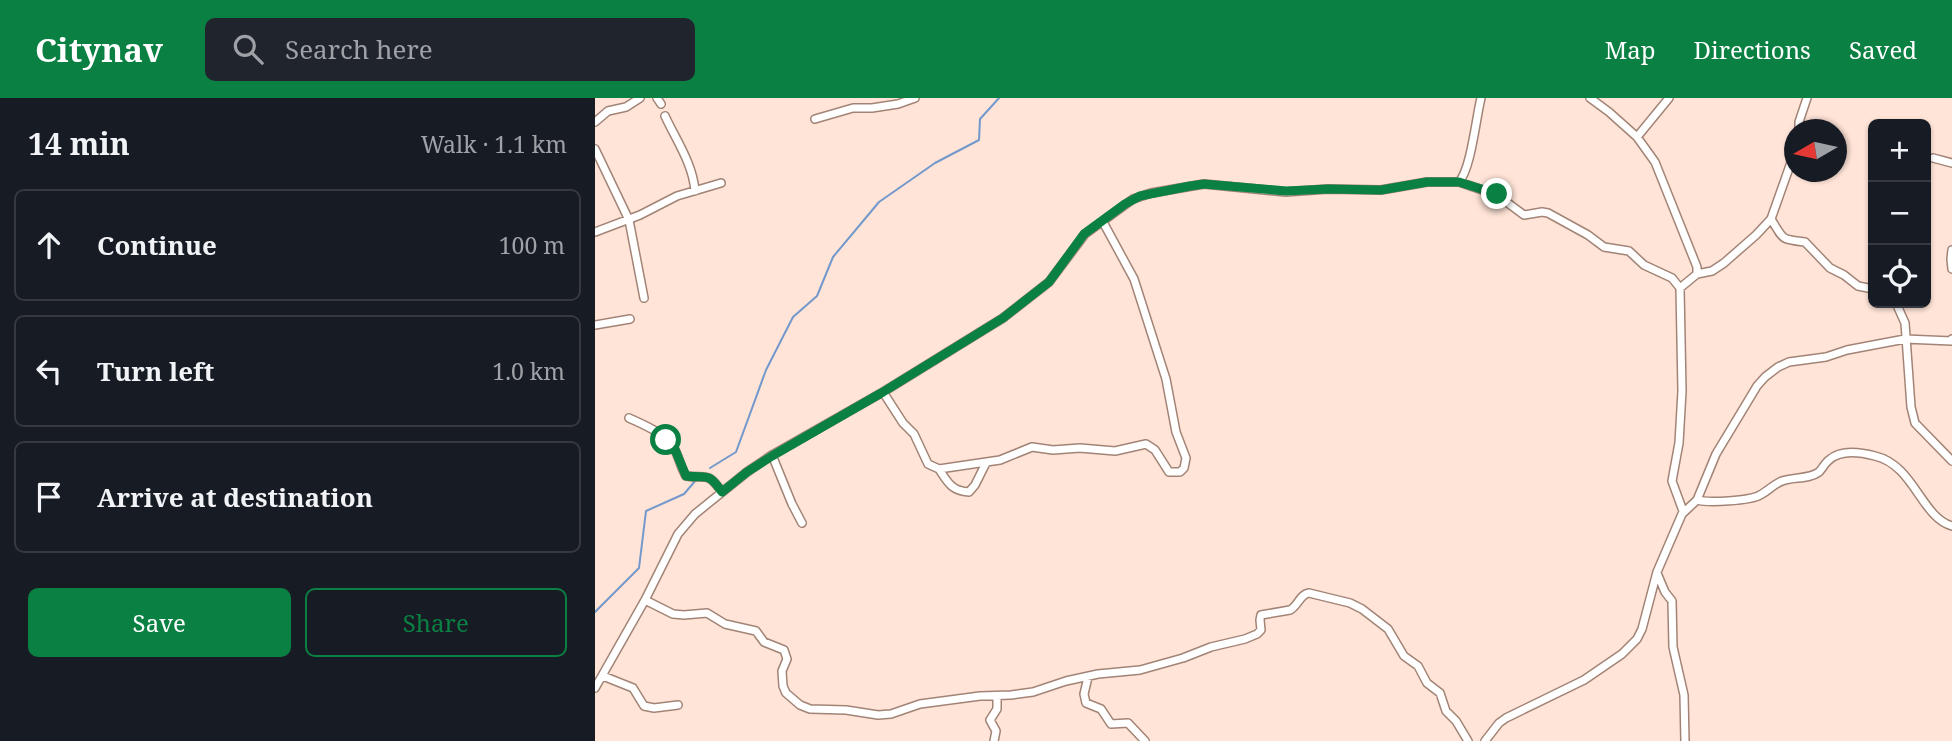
<!DOCTYPE html>
<html lang="en">
<head>
<meta charset="utf-8">
<style>
  :root { --surface:#171b24; --page:#20242c; --text:#f1f3f6; --muted:#9ea1a6; --line:#363941; --accent:#0b8043 }
  body { margin:0; font-family:"Noto Serif",serif; background:var(--page); color:var(--text) }
  .controls { position:absolute; right:21px; top:21px; display:grid; overflow:hidden; border-radius:10px; box-shadow:0 2px 5px #0004 }
  .controls button { width:63px; height:63px; display:grid; place-items:center; padding:0; border:0; border-bottom:2px solid var(--line); background:var(--surface); color:var(--text); font:35px sans-serif }
  .compass { position:absolute; left:1189px; top:21px; width:63px; height:63px; border-radius:50%; background:var(--surface); box-shadow:0 2px 5px #0004; rotate:261deg }
  .stop { position:absolute; width:21px; height:21px; margin:-16px; border:5px solid #0b8043; border-radius:50%; background:#fff }
  .stop.end { background:#0b8043; border-color:#fff; box-shadow:0 2px 7px #0008 }
  .list { margin:0; padding:0; list-style:none }
  h2 { display:flex; justify-content:space-between; align-items:center; height:91px; margin:0; padding:0 28px; font-size:30px }
  h2 small { font-size:23px; font-weight:400; color:var(--muted) }
  .list li { display:grid; grid-template-columns:46px 1fr auto; gap:21px; align-items:center; box-sizing:border-box; height:112px; margin:0 14px 14px; padding:0 14px; border:2px solid var(--line); border-radius:10px }
  .list b { display:block; font-size:26px; white-space:nowrap }
  .list em { font-size:23px; font-style:normal; color:var(--muted) }
  .actions { display:flex; gap:14px; padding:21px 28px }
  .actions a { flex:1; padding:16px 0; border:2px solid var(--accent); border-radius:10px; text-align:center; font-size:24px; color:var(--accent) }
  .actions .main { background:var(--accent); color:#fff }
  .icon { flex:none; width:38px; height:38px; fill:none; stroke:currentColor; stroke-width:2; stroke-linecap:round; stroke-linejoin:round }
  .map { position:relative; flex:none; width:1357px; height:643px; overflow:hidden }
  header { display:flex; align-items:center; gap:42px; box-sizing:border-box; height:98px; padding:0 35px; background:var(--accent); color:#fff }
  header strong { font-size:33px }
  nav { display:flex; gap:38px; margin-inline-start:auto; font-size:24px }
  .search { width:490px; height:63px; background:var(--page); display:flex; align-items:center; gap:18px; box-sizing:border-box; padding:0 24px; border-radius:10px; color:var(--muted); font-size:26px }
  main { display:flex }
  aside { flex:1; background:var(--surface) }
  .map>svg:first-child { display:block }
  .lines { fill:none; stroke-linecap:round; stroke-linejoin:round }
  .stream { stroke:#7399cc; stroke-width:2 }
  .street-casing { stroke:#a28476; stroke-width:10 }
  .street { stroke:#fff; stroke-width:7 }
  .route { stroke:#0b8043; stroke-width:9 }
</style>
</head>
<body>
<header>
<strong>Citynav</strong>
<div class="search"><svg class="icon" aria-label="search" viewBox="0 0 24 24"><circle cx="10" cy="10" r="6"/><path d="M15 15l6 6"/></svg>Search here</div>
<nav><a>Map</a><a>Directions</a><a>Saved</a></nav>
</header>
<main>
<aside>
<h2>14 min<small>Walk · 1.1 km</small></h2>
<ul class="list">
<li><svg class="icon" aria-label="ahead" viewBox="0 0 24 24"><path d="M12 20V5M6 11l6-6 6 6"/></svg><div><b>Continue</b></div><em>100 m</em></li>
<li><svg class="icon" aria-label="left" viewBox="0 0 24 24"><path d="M17 20v-9H6M10 6l-5 5 5 5"/></svg><div><b>Turn left</b></div><em>1.0 km</em></li>
<li><svg class="icon" aria-label="arrive" viewBox="0 0 24 24"><path d="M6 21V4h12l-3 4 3 4H6"/></svg><div><b>Arrive at destination</b></div></li>
</ul>
<div class="actions"><a class="main">Save</a><a>Share</a></div>
</aside>
<div class="map">
<svg width="1357" height="643" viewBox="0 0 1357 643">
  <rect width="100%" height="100%" fill="#ffe4d7"/>
  <g class="lines">
    <path class="stream" d="M115 370 141 354 171 272 198 219 222 198 238 159 284 104 340 65 384 42 385 21 404 0
      M0 514 44 470 51 413 89 396 101 382"/>
    <g class="street-casing">
      <path id="street" d="M62 0 66 6
        M995 0 1014 14 1042 39 1060 64 1102 169V176L1085 190
        M70 18C81 42 98 66 100 93
        M220 21 258 10H277L303 6 320 0
        M0 24 13 13 31 9 45 0
        M1204 32V24L1212 0
        M1042 39 1074 0
        M0 51 34 122 49 200
        M1338 60 1357 65
        M864 84C876 71 881 20 886 0
        M1176 121C1189 142 1185 141 1210 144L1235 170 1249 177 1263 188 1278 191
        M0 134 45 117 82 98 126 85
        M1357 152 1356 161 1357 171
        M1102 176 1117 173 1129 165 1161 137 1176 121 1199 56
        M1301 205 1310 225 1316 309 1320 325 1357 363
        M0 227 35 221
        M288 294 308 325 319 336 333 366 344 371 405 362 437 349 458 352 485 350 520 353 551 346 560 352 574 374H585L589 370 591 360 581 334 571 281 539 181 508 124
        M34 320C49 327 72 336 80 352 84 360 86 370 91 378 113 381 112 373 127 394
        M177 357 197 406 207 425
        M344 371C353 385 357 393 374 394L380 387 391 365
        M1102 402C1113 405 1155 403 1165 397 1173 393 1179 386 1187 383 1198 379 1215 381 1224 374 1227 371 1230 365 1234 362 1246 351 1265 354 1280 358 1319 367 1326 419 1357 428
        M1062 475 1070 494 1077 503 1078 549 1089 597 1090 643
        M50 502 78 516 89 517 112 515 130 526 161 533 169 544 189 552 192 561 187 573 188 588 191 595 205 607 215 611 251 612 283 617 296 616 325 606 385 598 416 597 438 594 471 583 503 576 545 572 588 560 616 549 650 541 662 536 666 532 665 522 666 517 695 512C703 508 705 496 714 495L755 505 767 511 793 531 809 558 823 568 832 585 845 595 851 613 861 623 873 643
        M8 578 38 590 49 608 59 610 83 607
        M493 579 489 596 491 605 506 611 516 626 533 625 550 643
        M0 590 50 502 83 436 100 416 152 374 177 357 288 294 408 220 454 184 490 136 538 101 556 95 609 86 691 94 733 91 786 92 832 84H864L902 97 929 117 947 114 953 115 993 137 1009 149 1034 153 1049 167 1077 180 1085 190 1087 293 1084 345 1077 383 1088 413
        M399 643 401 633 395 622 402 611V598
        M890 643 904 625 911 620 989 582 1027 556 1042 541 1047 531 1062 474 1087 416 1102 402 1121 356 1162 288 1170 279 1183 269 1194 264 1231 259 1252 252 1310 241 1357 243V241"/>
    </g>
    <use href="#street" class="street"/>
  </g>
  <g class="lines">
    <path class="route" d="M71 342 79 349 91 378C113 381 112 373 127 394L152 374 177 358 288 294 408 220 454 184 489 136 530 106 545 98 595 88 609 86 691 93 733 91 786 92 832 84H864L902 96"/>
  </g>
</svg>
<div class="controls">
<button>+</button>
<button>−</button>
<button><svg class="icon" aria-label="locate" viewBox="0 0 24 24"><circle cx="12" cy="12" r="6"/><path d="M12 2v4M12 18v4M2 12h4M18 12h4"/></svg></button>
</div>
<svg class="compass" viewBox="-18 -18 36 36"><path d="M0-13l5 13h-10z" fill="#e53935"/><path d="M0 13l5-13h-10z" fill="#9ea1a6"/></svg>
<div class="stop" style="left:71px;top:342px"></div>
<div class="stop end" style="left:902px;top:96px"></div>
</div>
</main>
</body>
</html>
